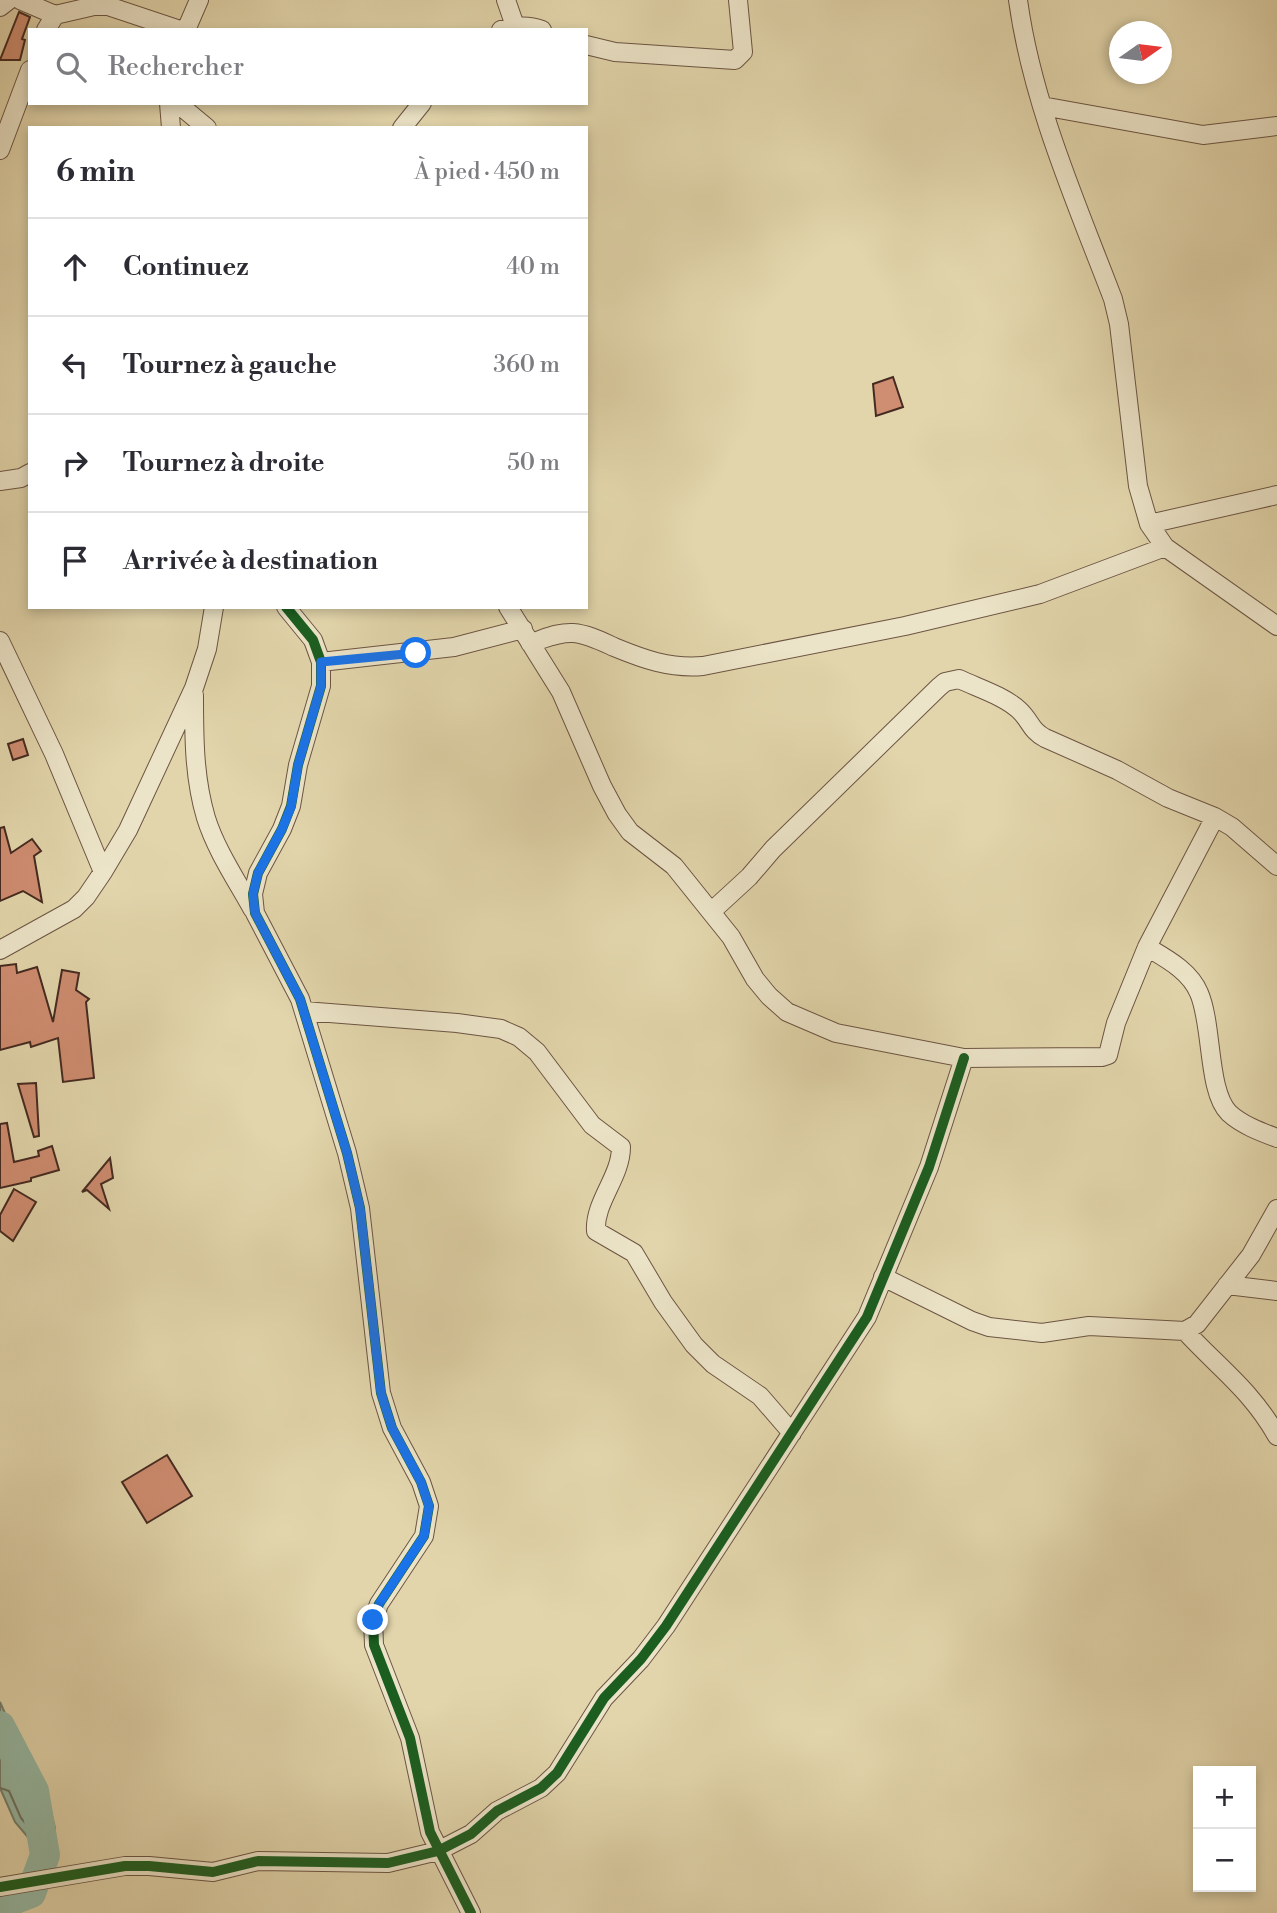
<!DOCTYPE html>
<html lang="fr">
<head>
<meta charset="utf-8">
<style>
  :root { --surface:#fff; --page:#f2f2f3; --text:#2b2b33; --muted:#7c7c81; --line:#e1e1e2 }
  body { margin:0; font-family:"Libre Bodoni",serif; background:var(--page); color:var(--text) }
  .controls { position:absolute; right:21px; bottom:21px; display:grid; overflow:hidden; border-radius:0px; box-shadow:0 4px 10px #0003 }
  .controls button { width:63px; height:63px; display:grid; place-items:center; padding:0; border:0; border-bottom:2px solid var(--line); background:var(--surface); color:var(--text); font:35px sans-serif }
  .compass { position:absolute; left:1109px; top:21px; width:63px; height:63px; border-radius:50%; background:var(--surface); box-shadow:0 4px 10px #0003; rotate:76deg }
  .stop { position:absolute; width:21px; height:21px; margin:-16px; border:5px solid #1a73e8; border-radius:50%; background:#fff }
  .stop.end { background:#1a73e8; border-color:#fff; box-shadow:0 2px 7px #0008 }
  .list { margin:0; padding:0; list-style:none }
  h2 { display:flex; justify-content:space-between; align-items:center; height:91px; margin:0; padding:0 28px; font-size:30px }
  h2 small { font-size:23px; font-weight:400; color:var(--muted) }
  .list li { display:grid; grid-template-columns:46px 1fr auto; gap:21px; align-items:center; box-sizing:border-box; height:98px; padding:0 28px; border-top:2px solid var(--line) }
  .list b { display:block; font-size:26px; white-space:nowrap }
  .list em { font-size:23px; font-style:normal; color:var(--muted) }
  .icon { flex:none; width:38px; height:38px; fill:none; stroke:currentColor; stroke-width:2; stroke-linecap:round; stroke-linejoin:round }
  .map { position:relative; flex:none; width:1277px; height:1913px; overflow:hidden }
  .search { position:absolute; background:var(--surface); box-shadow:0 4px 10px #0003; left:28px; top:28px; width:560px; height:77px; display:flex; align-items:center; gap:18px; box-sizing:border-box; padding:0 24px; border-radius:0px; color:var(--muted); font-size:26px }
  .panel { position:absolute; background:var(--surface); box-shadow:0 4px 10px #0003; left:28px; top:126px; width:560px; height:483px; border-radius:0px }
  .map>svg:first-child { display:block }
  .water { fill:#96b9a4; stroke:#75806f; stroke-width:2 }
  .lines { fill:none; stroke-linecap:round; stroke-linejoin:round }
  .shore { stroke:#6d7262; stroke-width:2 }
  .river { stroke:#96b9a4; stroke-width:30 }
  .building { fill:#cf8d71; stroke:#442a20; stroke-width:2 }
  .minor-casing { stroke:#6c5543; stroke-width:20 }
  .minor { stroke:#ece4c8; stroke-width:18 }
  .cycleway-casing { stroke:#ece4c8; stroke-width:15 }
  .cycleway { stroke:#1b5e20; stroke-width:10 }
  .route { stroke:#1a73e8; stroke-width:9 }
</style>
</head>
<body>
<div class="map">
<svg width="1277" height="1913" viewBox="0 0 1277 1913">
  <rect width="100%" height="100%" fill="#e2d5ab"/>
  <filter id="stains"><feTurbulence type="fractalNoise" baseFrequency=".00286" numOctaves="4"/><feColorMatrix values="0 0 0 0 .2 0 0 0 0 .09 0 0 0 0 .02 0 0 0 .5 -.17"/></filter>
  <radialGradient id="worn" r=".72"><stop offset=".6" stop-color="#630" stop-opacity="0"/><stop offset="1" stop-color="#630" stop-opacity=".3"/></radialGradient>
  <path class="water" d="M0 1702 23 1754 49 1803 55 1828 51 1835 32 1842 15 1822 0 1788Z"/>
  <g class="lines">
    <path class="shore" d="M0 1721 42 1805 46 1829 33 1832 21 1818 9 1791 0 1788"/>
    <path class="river" d="M0 1726 34 1791 45 1855 31 1893 0 1905"/>
  </g>
  <path class="building" d="M19 12 30 17 22 39 25 40 20 60H0Z
    M893 377 903 407 876 416 873 384Z
    M23 739 28 755 13 760 8 744Z
    M4 827 11 853 32 839 41 851 34 856 42 902 23 891 0 901V828Z
    M16 964 17 973 37 967 53 1022 62 970 79 973 76 990 89 999 86 1002 94 1078 63 1082 58 1038 31 1047 30 1042 0 1050V966Z
    M36 1083 39 1136 34 1137 18 1084Z
    M7 1123 14 1162 39 1156 38 1151 52 1146 59 1170 31 1178V1181L0 1188V1124Z
    M110 1158 113 1178 101 1184 109 1209 87 1190 82 1192Z
    M14 1189 36 1202 13 1241 0 1231V1215Z
    M167 1455 192 1496 147 1523 122 1482Z"/>
  <g class="lines">
    <g class="minor-casing">
      <path id="minor" d="M20 0 55 15
        M506 0 515 26
        M1018 0C1032 103 1076 202 1113 299L1119 324 1138 486 1149 524 1165 547 1277 626
        M0 7 9 0
        M46 30 55 15 94 6H108L180 30
        M186 30 199 0
        M501 30C516 26 528 25 542 30
        M586 45 615 52 735 60 743 52 738 0
        M169 103 171 128
        M177 103 207 128
        M1042 106 1203 135 1277 126
        M402 128 422 103
        M0 150 30 70
        M0 481 21 478 30 473
        M1149 524 1277 495
        M286 607 313 640 321 662V686L298 765 291 806 282 829 258 873 253 894 255 913 300 999 347 1153 360 1208 381 1393 392 1428 421 1482 429 1506 424 1536 379 1604 373 1620 374 1645 410 1738 430 1832 471 1913
        M508 607 561 692 602 786 617 814 630 832 674 866 731 937 755 979 769 996 787 1012 836 1033 964 1058 1102 1057 1108 1055 1116 1023 1147 947 1215 817
        M0 641 54 754 103 872
        M530 643C544 639 558 632 573 633 587 634 601 641 614 647 643 659 670 669 703 666L905 626 1040 594 1165 547
        M321 662 454 647 523 629
        M194 695C194 737 194 778 206 818 216 850 237 881 253 910
        M712 911 749 877 773 849 939 687 945 682 959 679C978 688 1004 696 1019 710 1031 721 1030 730 1045 738L1117 770 1168 798 1215 817 1232 827 1277 866
        M1147 947C1167 959 1190 971 1199 993 1213 1025 1207 1091 1229 1113 1242 1125 1261 1132 1277 1138
        M0 950 74 909 86 897 103 872 128 830 194 688 207 649 214 607
        M304 1011 457 1023 501 1029 519 1037 537 1052 592 1125 621 1147C621 1177 594 1202 596 1231L634 1253 663 1302 694 1345 713 1364 760 1396 792 1433
        M883 1277 972 1321 989 1327 1042 1333 1089 1326 1185 1331 1197 1324 1251 1255 1277 1209
        M1227 1285 1277 1291
        M1185 1331C1219 1368 1251 1390 1277 1436
        M0 1887 125 1866H149L213 1872 258 1861 388 1863 438 1851 471 1834 497 1811 541 1788 557 1773 604 1698 641 1659 666 1626 867 1317 929 1167 964 1058"/>
    </g>
    <use href="#minor" class="minor"/>
    <g class="cycleway-casing">
      <path id="cycleway" d="M286 607 313 640 321 662V686L298 765 291 806 282 829 258 873 253 894 255 913 300 999 347 1153 360 1208 381 1393 392 1428 421 1482 429 1506 424 1536 379 1604 373 1620 374 1645 410 1738 430 1832 471 1913
        M0 1887 125 1866H149L213 1872 258 1861 388 1863 438 1851 471 1834 497 1811 541 1788 557 1773 604 1698 641 1659 666 1626 867 1317 929 1167 964 1058"/>
    </g>
    <use href="#cycleway" class="cycleway"/>
  </g>
  <g class="lines">
    <path class="route" d="M373 1620 379 1604 424 1536 429 1506 421 1482 392 1428 381 1393 360 1208 347 1153 300 999 255 913 253 894 258 873 282 829 291 807 298 765 321 686V662L416 653"/>
  </g>
  <rect width="100%" height="100%" filter="url(#stains)"/>
  <rect width="100%" height="100%" fill="url(#worn)"/>
</svg>
<div class="controls">
<button>+</button>
<button>−</button>
</div>
<svg class="compass" viewBox="-18 -18 36 36"><path d="M0-13l5 13h-10z" fill="#e53935"/><path d="M0 13l5-13h-10z" fill="#7c7c81"/></svg>
<div class="stop" style="left:416px;top:653px"></div>
<div class="stop end" style="left:373px;top:1620px"></div>
<div class="search"><svg class="icon" aria-label="search" viewBox="0 0 24 24"><circle cx="10" cy="10" r="6"/><path d="M15 15l6 6"/></svg>Rechercher</div>
<section class="panel">
<h2>6 min<small>À pied · 450 m</small></h2>
<ul class="list">
<li><svg class="icon" aria-label="ahead" viewBox="0 0 24 24"><path d="M12 20V5M6 11l6-6 6 6"/></svg><div><b>Continuez</b></div><em>40 m</em></li>
<li><svg class="icon" aria-label="left" viewBox="0 0 24 24"><path d="M17 20v-9H6M10 6l-5 5 5 5"/></svg><div><b>Tournez à gauche</b></div><em>360 m</em></li>
<li><svg class="icon" aria-label="right" viewBox="0 0 24 24"><path d="M7 20v-9h11M14 6l5 5-5 5"/></svg><div><b>Tournez à droite</b></div><em>50 m</em></li>
<li><svg class="icon" aria-label="arrive" viewBox="0 0 24 24"><path d="M6 21V4h12l-3 4 3 4H6"/></svg><div><b>Arrivée à destination</b></div></li>
</ul>
</section>
</div>
</body>
</html>
